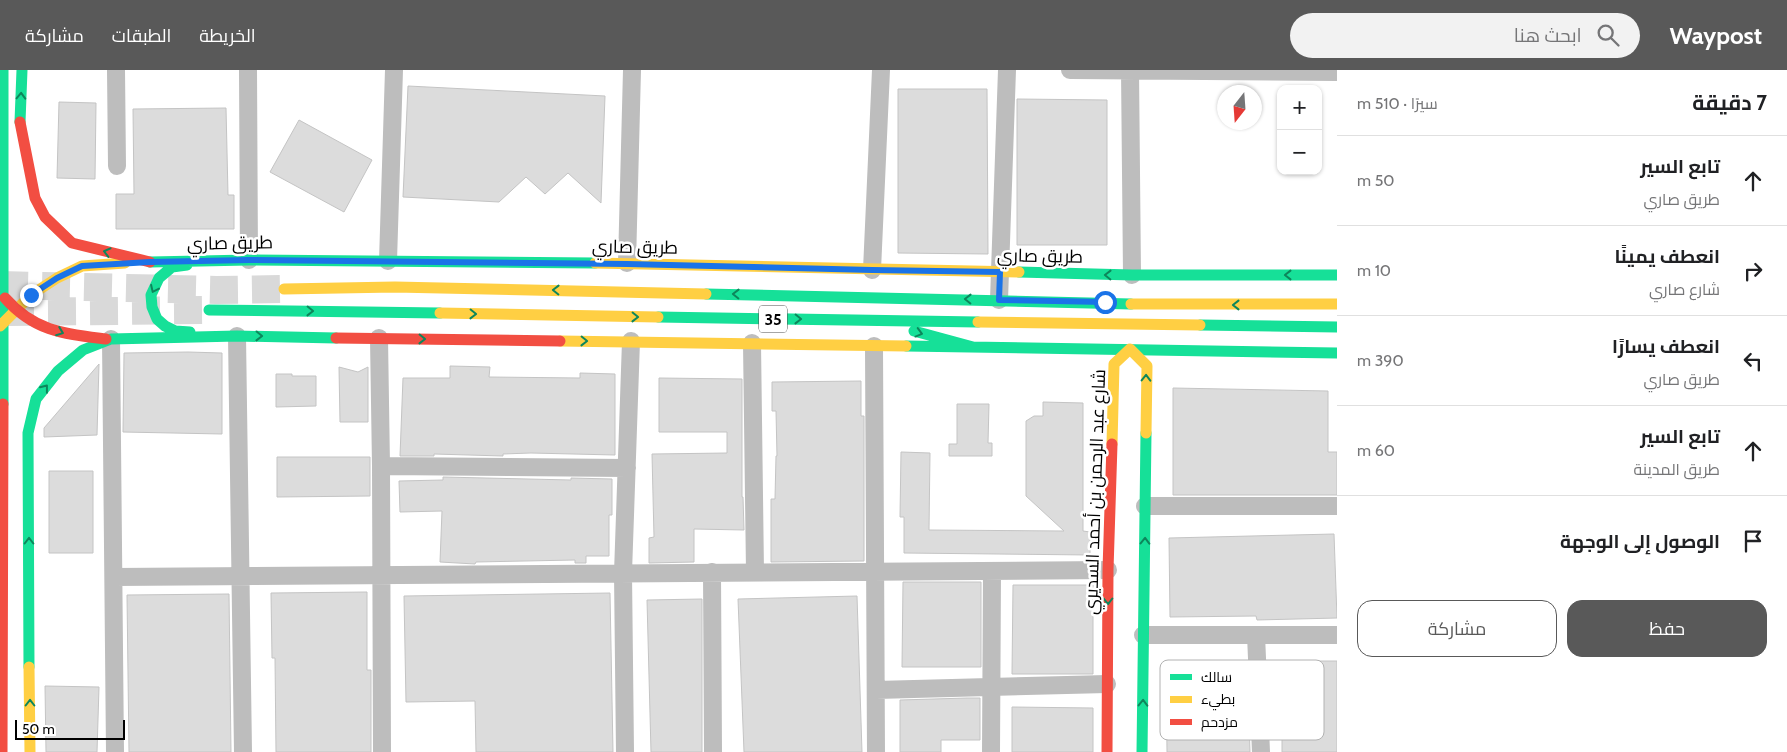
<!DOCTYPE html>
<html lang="ar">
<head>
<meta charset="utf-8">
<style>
  :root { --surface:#fff; --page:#f2f2f2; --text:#202124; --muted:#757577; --line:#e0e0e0; --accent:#595959 }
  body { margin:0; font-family:Cabin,Cairo,sans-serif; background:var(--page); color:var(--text); direction:rtl }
  .controls { position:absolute; right:15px; top:15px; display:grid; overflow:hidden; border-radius:10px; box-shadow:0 1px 4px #0004 }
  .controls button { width:45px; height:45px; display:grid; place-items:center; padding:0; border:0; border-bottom:1px solid var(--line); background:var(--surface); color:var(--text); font:25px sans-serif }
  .compass { position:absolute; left:1217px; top:15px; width:45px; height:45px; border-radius:50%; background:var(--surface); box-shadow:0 1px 4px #0004; rotate:197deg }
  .scale { position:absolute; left:15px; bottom:12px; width:110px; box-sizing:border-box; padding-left:5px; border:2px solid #000; border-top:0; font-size:14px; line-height:18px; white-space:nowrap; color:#000; -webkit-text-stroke:4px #fff; paint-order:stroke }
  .stop { position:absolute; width:15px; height:15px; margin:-11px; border:4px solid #1a73e8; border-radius:50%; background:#fff }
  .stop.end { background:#1a73e8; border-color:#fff; box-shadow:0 1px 5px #0008 }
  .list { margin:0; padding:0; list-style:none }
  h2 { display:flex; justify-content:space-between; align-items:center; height:65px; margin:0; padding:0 20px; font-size:21px }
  h2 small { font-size:16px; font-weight:400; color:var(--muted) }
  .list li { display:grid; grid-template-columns:32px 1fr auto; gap:15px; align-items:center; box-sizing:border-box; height:90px; padding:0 20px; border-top:1px solid var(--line) }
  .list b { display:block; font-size:19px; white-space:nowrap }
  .list p { margin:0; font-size:16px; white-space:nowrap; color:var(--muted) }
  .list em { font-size:16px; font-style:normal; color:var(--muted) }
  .actions { display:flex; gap:10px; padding:15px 20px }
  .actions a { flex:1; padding:11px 0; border:1px solid var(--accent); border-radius:15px; text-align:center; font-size:18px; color:var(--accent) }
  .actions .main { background:var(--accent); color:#fff }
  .icon { flex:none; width:28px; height:28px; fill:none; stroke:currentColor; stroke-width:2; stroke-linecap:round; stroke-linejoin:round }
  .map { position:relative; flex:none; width:1337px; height:682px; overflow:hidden; direction:ltr }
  header { display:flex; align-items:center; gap:30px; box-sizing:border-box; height:70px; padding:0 25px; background:var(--accent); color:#fff }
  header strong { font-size:24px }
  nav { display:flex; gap:28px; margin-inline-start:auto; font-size:18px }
  .search { width:350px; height:45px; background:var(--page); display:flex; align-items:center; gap:12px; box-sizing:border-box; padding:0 18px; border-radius:28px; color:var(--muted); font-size:19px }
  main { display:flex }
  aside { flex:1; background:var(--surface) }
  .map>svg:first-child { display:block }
  .building { fill:#dcdcdc; stroke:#c4c4c4 }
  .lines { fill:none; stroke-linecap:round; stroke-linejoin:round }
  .primary-tunnel { stroke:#d9d9d9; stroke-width:28; stroke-dasharray:28 14; stroke-linecap:butt }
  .street { stroke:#bdbdbd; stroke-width:18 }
  .fast { stroke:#16e098; stroke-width:11 }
  .slow { stroke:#ffcf43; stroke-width:11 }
  .jam { stroke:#f24e42; stroke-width:11 }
  .oneway { stroke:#0d865b }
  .route { stroke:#1a73e8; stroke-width:6 }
  .labels { text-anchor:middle; stroke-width:5; stroke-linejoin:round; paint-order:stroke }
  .shield { fill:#fff; stroke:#4c4c4c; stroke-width:1 }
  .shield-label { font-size:16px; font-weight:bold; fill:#000 }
  .street-label { font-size:18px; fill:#000; stroke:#fff }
  .key { fill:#fff; stroke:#b2b2b2; stroke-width:1 }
  .key-label { font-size:14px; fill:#000 }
</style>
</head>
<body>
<header>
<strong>Waypost</strong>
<div class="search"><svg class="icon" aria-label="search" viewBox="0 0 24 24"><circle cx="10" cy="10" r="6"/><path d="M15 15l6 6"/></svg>ابحث هنا</div>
<nav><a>الخريطة</a><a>الطبقات</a><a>مشاركة</a></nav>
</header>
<main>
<aside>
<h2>7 دقيقة<small>سيرًا · 510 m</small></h2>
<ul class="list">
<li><svg class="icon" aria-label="ahead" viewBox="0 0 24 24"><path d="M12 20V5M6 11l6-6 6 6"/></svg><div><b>تابع السير</b><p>طريق صاري</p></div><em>50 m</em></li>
<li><svg class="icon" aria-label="right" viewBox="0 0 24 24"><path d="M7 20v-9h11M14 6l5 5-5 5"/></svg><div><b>انعطف يمينًا</b><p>شارع صاري</p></div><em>10 m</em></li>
<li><svg class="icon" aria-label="left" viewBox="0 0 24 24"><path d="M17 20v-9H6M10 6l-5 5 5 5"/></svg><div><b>انعطف يسارًا</b><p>طريق صاري</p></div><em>390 m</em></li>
<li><svg class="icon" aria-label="ahead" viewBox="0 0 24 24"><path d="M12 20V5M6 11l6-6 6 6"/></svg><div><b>تابع السير</b><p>طريق المدينة</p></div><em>60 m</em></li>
<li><svg class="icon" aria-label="arrive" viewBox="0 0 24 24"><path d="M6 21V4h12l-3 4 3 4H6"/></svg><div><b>الوصول إلى الوجهة</b></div></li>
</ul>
<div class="actions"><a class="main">حفظ</a><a>مشاركة</a></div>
</aside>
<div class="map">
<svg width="1337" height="682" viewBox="0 0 1337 682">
  <rect width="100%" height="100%" fill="#fff"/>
  <path class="building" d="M408 16 605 26 601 133 568 103 545 124 526 107 499 132 403 127Z
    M898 19H987L988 184 898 183Z
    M1017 29 1107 30V175H1017Z
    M59 32 96 33 95 109 57 108Z
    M226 38 228 125H234V159H116V124H134L133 39Z
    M299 50 372 90 344 142 270 102Z
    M188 282 222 283V364L123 362 124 283Z
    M99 294 97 365 44 367V358Z
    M450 296 490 297 489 307 580 308V303L615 304V385L531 383 503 384V386L434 384V386H400L403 308H450Z
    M339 297 358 302 368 297V352H340Z
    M276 304H292V306H316V336L276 337Z
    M659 308 742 309V427H743L744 460 694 459V492L649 493V468L654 467 652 384 727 383V362H659Z
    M861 311V346H864V491L771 492V429H775L776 386H777L776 341H772V312Z
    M1173 318 1328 321V382H1337V425H1173Z
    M1043 332 1083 333V461L1090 462V485L904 483V447H900L901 382 930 383 929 460 1064 461 1026 426V351L1034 346H1043Z
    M957 334H989L988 373H992V386H949V374H957Z
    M277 387H370V426L277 427Z
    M49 401H93V483H49Z
    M443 407 571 410V408L612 409V445H609V486H586V493H575V490L476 492 475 494 440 492 442 441 400 442 399 411 443 410Z
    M1334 464 1337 548 1257 550 1256 546 1170 547 1169 468Z
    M903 512H981V597H902Z
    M1013 515H1093V604H1012Z
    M367 522V600H371V682H276L275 588H272L271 523Z
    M610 523 613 682H476L475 631 406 632 404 526Z
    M229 524 231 682H129L127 525Z
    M857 526 862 682H744L738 529Z
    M702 529V682H651L647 530Z
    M1293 591H1337V682H1282V654H1293Z
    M1166 593H1247L1250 682H1167Z
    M45 616 99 617 97 682H46Z
    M967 628H980V670H941V682H900V630Z
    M1012 637 1093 638V682H1012Z"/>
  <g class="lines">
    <path class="primary-tunnel" d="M0 215 216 220 284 219
      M6 242 209 240"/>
    <path class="street" d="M116 0 117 96
      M248 0 249 190
      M1070 0 1337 2
      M1130 0 1132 205
      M388 191 394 0
      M627 193 632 0
      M872 200 881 0
      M999 230 1007 0
      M237 266 243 682
      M379 268 381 396 382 682
      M111 269 115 682
      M752 273 755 502
      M874 276 876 682
      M381 396 627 398
      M1145 436H1337
      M712 502 713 682
      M114 507 1108 500
      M1143 565H1337
      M1256 565 1261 682
      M876 620 1107 614
      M625 682 623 503 631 271
      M991 682 992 501"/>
    <path class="fast" d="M20 52 22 0
      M150 192 249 190 595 193
      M187 195 172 197 159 208 151 225 152 237 157 249 165 256 175 261 190 262
      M1019 202 1132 205H1337
      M706 224 1131 234
      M209 240 440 243
      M658 247 978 252
      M1200 255 1337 257
      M914 261 973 277
      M906 276 1337 283
      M3 334V0
      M28 363 36 329 58 301 83 280 111 269 237 266 336 268
      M28 363 29 597
      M1142 682 1146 363"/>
    <path class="slow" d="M595 193 1019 202
      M284 219 395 217 706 224
      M1131 234H1337
      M440 243 658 247
      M978 252 1200 255
      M0 256 31 225 57 208 82 196 125 193
      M560 271 906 276
      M1112 374 1114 294 1130 279 1147 296 1146 363
      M29 597 30 682"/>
    <path class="jam" d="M20 52 35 128 45 147 72 173 150 192
      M5 228C35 262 65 264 106 269
      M336 268 560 271
      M2 682 3 334
      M1107 682 1108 500 1112 374"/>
  </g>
  <defs><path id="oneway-chevron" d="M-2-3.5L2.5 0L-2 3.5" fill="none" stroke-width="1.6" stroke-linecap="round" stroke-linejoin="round" transform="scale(1.25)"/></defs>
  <g class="oneway">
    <use href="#oneway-chevron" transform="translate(21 26) rotate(-88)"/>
    <use href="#oneway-chevron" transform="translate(107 182) rotate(-166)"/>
    <use href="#oneway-chevron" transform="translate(1108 205) rotate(-179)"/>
    <use href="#oneway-chevron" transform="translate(1288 205) rotate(180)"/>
    <use href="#oneway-chevron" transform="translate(154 219) rotate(115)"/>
    <use href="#oneway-chevron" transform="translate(556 220) rotate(-179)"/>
    <use href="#oneway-chevron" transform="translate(736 224) rotate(-179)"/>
    <use href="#oneway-chevron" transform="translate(968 229) rotate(-179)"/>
    <use href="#oneway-chevron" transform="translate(1236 235) rotate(180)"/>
    <use href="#oneway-chevron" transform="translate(310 241) rotate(1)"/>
    <use href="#oneway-chevron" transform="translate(473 244) rotate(1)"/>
    <use href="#oneway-chevron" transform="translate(635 247) rotate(1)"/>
    <use href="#oneway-chevron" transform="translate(798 249) rotate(1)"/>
    <use href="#oneway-chevron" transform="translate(60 262) rotate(21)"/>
    <use href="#oneway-chevron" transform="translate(919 263) rotate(15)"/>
    <use href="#oneway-chevron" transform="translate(259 266) rotate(1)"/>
    <use href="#oneway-chevron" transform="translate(422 269) rotate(1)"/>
    <use href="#oneway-chevron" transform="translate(584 271) rotate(1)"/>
    <use href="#oneway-chevron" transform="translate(1146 308) rotate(-89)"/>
    <use href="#oneway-chevron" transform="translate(45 318) rotate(-52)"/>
    <use href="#oneway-chevron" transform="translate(29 471) rotate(-90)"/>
    <use href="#oneway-chevron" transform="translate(1145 471) rotate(-89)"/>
    <use href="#oneway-chevron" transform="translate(1108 531) rotate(90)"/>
    <use href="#oneway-chevron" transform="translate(30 633) rotate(-90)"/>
    <use href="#oneway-chevron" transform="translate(1143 633) rotate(-89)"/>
  </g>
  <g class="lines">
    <path class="route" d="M31 225 57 208 82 196 150 192 249 190 627 194 872 200 1000 202 999 230 1105 232"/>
  </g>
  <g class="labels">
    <rect class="shield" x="759" y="235.5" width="28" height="27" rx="4"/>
    <g class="shield-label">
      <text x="773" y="255">35</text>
    </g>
    <g class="street-label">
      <text transform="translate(230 173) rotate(-1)" y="6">طريق صاري</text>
      <text transform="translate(635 177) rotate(1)" y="6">طريق صاري</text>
      <text transform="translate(1040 186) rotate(1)" y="6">طريق صاري</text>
      <text transform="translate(1095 422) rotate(-88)" y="6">شارع عبد الرحمن بن أحمد السديري</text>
    </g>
  </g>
  <rect x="1160" y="590" width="164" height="80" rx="8" class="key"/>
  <rect x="1170" y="604" width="22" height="6" fill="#16e098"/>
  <rect x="1170" y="626" width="22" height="7" fill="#ffcf43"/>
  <rect x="1170" y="649" width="22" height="6" fill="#f24e42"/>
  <g class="key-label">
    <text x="1201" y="612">سالك</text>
    <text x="1201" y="634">بطيء</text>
    <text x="1201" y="657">مزدحم</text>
  </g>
</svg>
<div class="controls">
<button>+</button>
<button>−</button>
</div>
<svg class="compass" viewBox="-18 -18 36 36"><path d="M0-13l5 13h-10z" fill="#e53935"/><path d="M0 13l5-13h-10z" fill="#757577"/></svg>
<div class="scale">50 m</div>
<div class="stop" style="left:1105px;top:232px"></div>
<div class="stop end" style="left:31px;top:225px"></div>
</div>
</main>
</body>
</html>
